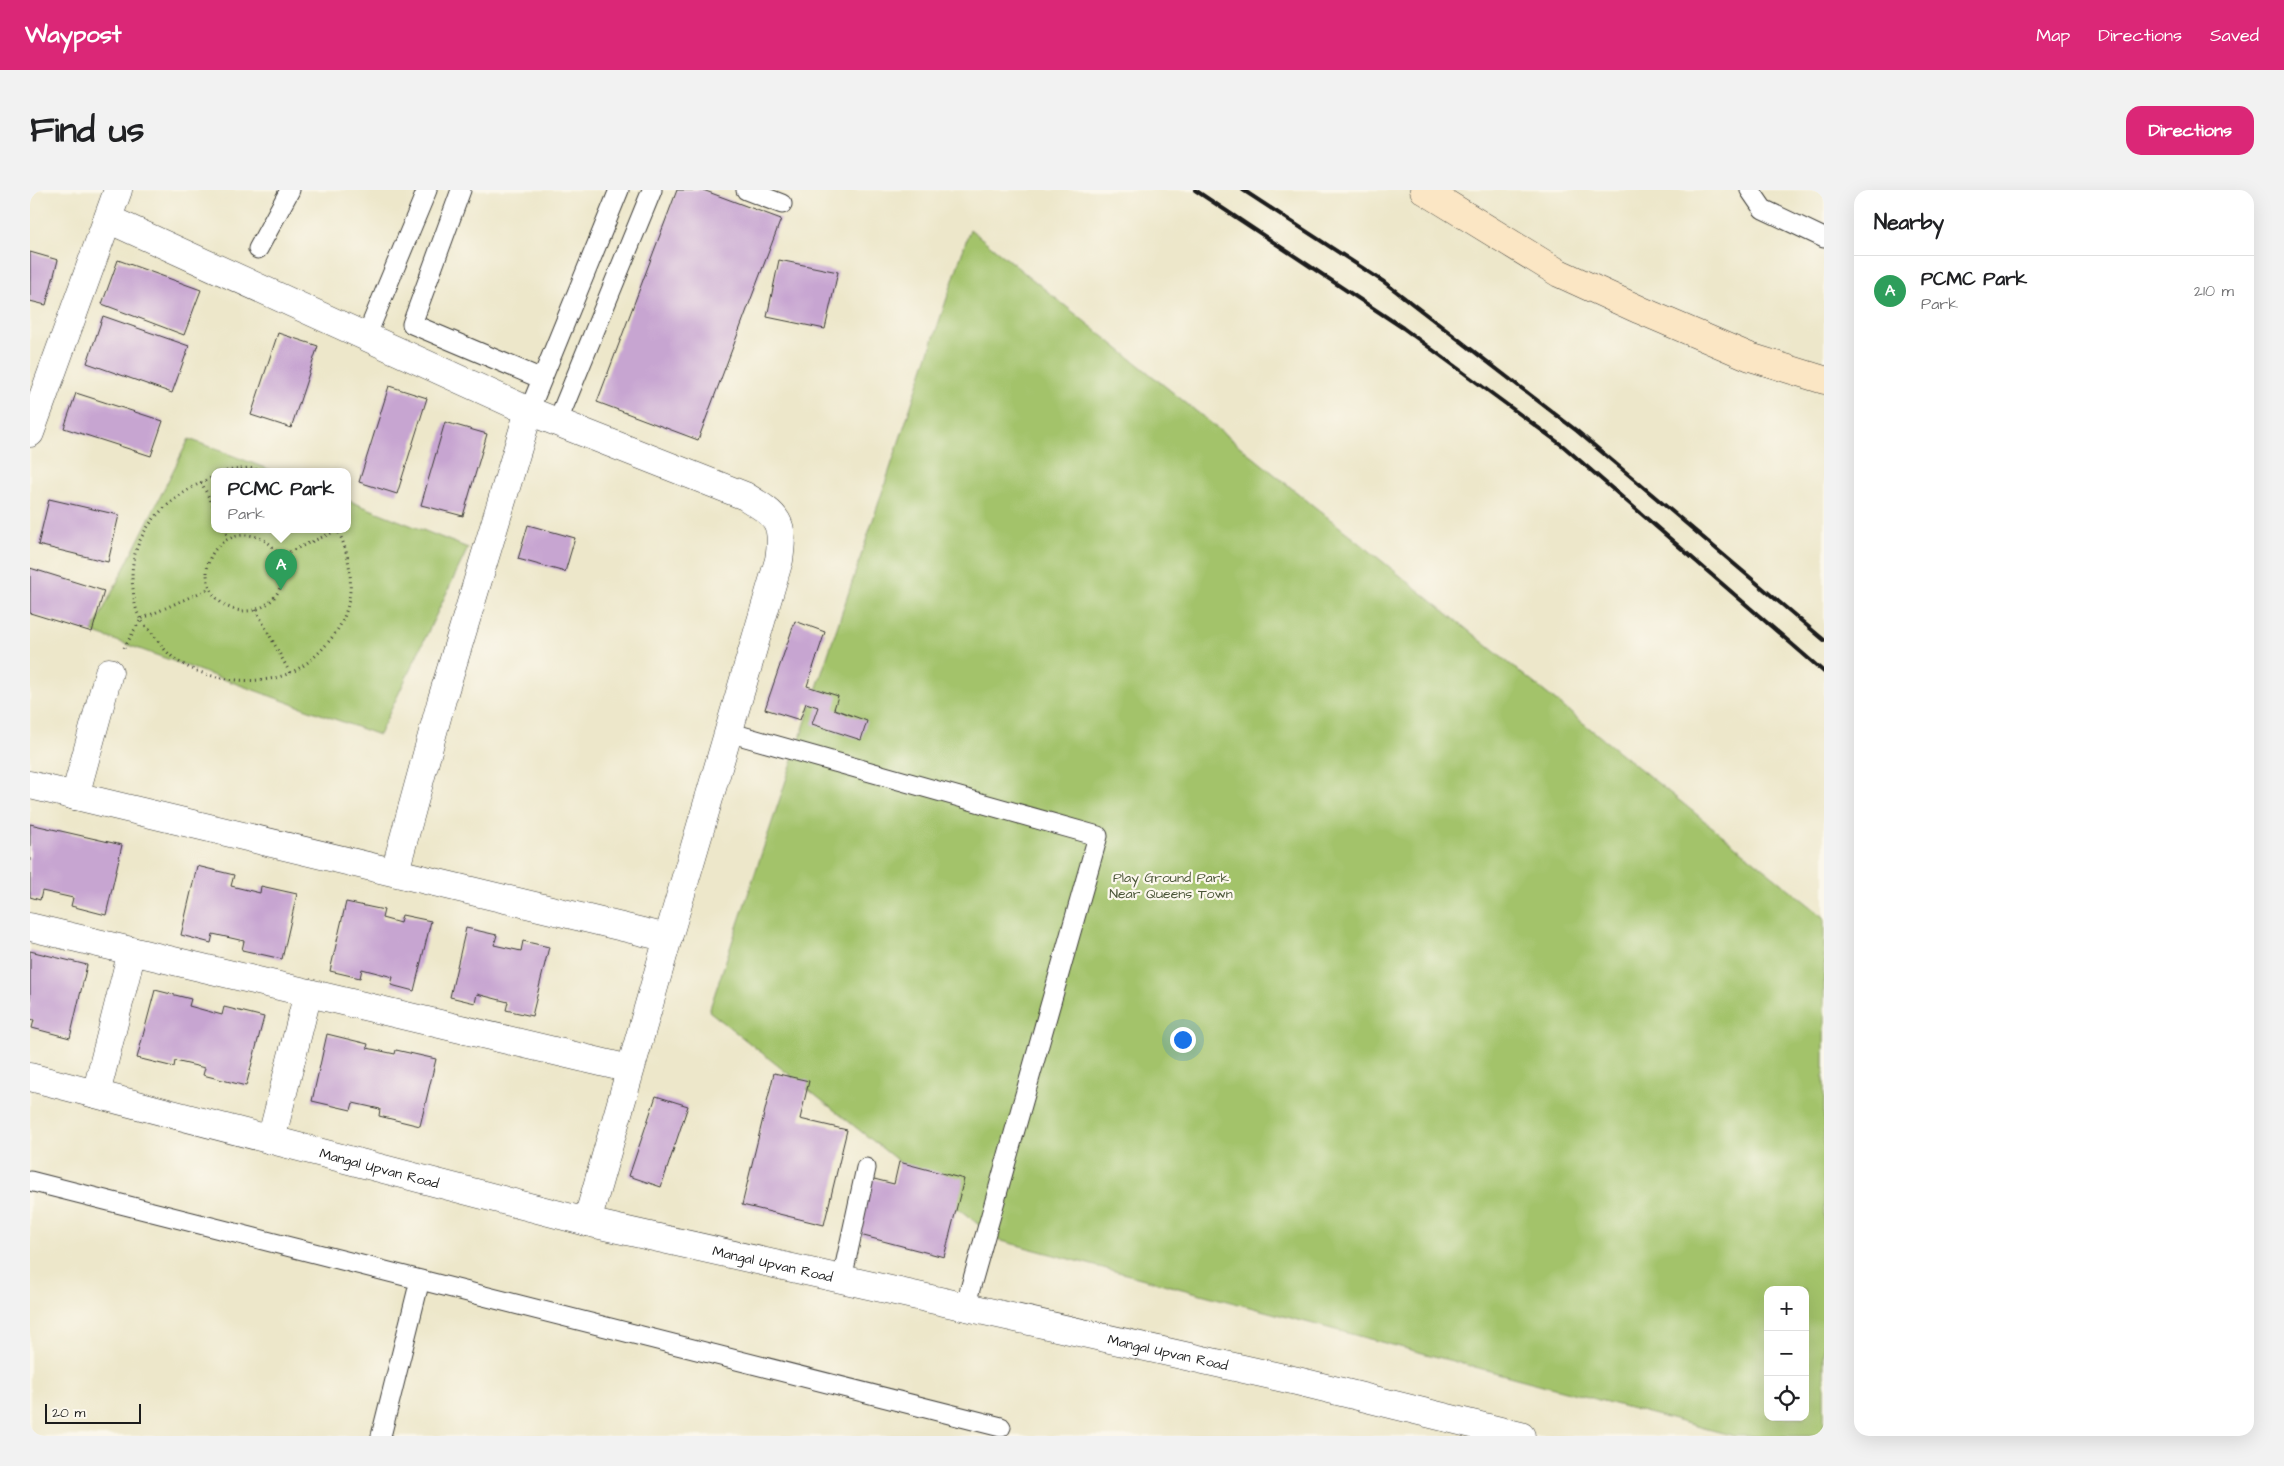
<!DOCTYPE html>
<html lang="en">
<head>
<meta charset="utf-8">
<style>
  :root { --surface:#fff; --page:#f2f2f2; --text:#202124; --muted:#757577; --line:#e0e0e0; --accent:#db2777 }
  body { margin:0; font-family:"Architects Daughter",sans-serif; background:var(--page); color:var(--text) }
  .controls { position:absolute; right:15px; bottom:15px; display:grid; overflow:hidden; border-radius:10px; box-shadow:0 5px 20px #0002 }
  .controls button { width:45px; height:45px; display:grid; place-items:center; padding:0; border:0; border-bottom:1px solid var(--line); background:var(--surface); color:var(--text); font:25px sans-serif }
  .scale { position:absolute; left:15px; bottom:12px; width:96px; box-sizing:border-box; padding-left:5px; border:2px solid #1c1c1c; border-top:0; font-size:14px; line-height:18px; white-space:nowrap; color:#1c1c1c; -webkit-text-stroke:4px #fbf7ec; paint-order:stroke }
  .you { position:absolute; left:1152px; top:849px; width:18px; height:18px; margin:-12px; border:4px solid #fff; border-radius:50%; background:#1a73e8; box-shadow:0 0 0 8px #1a73e833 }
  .badge { display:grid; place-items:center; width:32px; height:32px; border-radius:50%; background:var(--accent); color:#fff; font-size:16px; font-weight:700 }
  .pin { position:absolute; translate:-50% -41px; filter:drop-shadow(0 1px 2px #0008) }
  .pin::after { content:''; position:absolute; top:26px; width:18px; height:15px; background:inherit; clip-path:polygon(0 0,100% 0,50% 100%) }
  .popup { position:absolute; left:181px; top:278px; width:140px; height:65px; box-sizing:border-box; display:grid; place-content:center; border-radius:10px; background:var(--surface); filter:drop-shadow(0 1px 4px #0005); font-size:16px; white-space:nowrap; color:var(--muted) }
  .popup b { font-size:19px; color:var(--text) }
  .popup::after { content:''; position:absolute; left:50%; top:100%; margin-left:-10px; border:10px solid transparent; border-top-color:var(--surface) }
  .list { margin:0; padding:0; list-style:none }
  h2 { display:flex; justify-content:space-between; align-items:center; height:65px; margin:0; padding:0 20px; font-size:21px }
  h2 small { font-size:16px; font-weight:400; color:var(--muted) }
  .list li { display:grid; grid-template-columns:32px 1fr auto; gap:15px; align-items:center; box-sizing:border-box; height:70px; padding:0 20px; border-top:1px solid var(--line) }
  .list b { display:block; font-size:19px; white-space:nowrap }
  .list p { margin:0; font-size:16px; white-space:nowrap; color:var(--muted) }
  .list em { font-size:16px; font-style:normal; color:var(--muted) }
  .icon { flex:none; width:28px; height:28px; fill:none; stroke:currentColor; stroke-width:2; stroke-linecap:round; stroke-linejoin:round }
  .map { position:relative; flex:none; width:1794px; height:1246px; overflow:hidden; border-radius:15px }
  header { display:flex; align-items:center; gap:30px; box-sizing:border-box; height:70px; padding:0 25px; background:var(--accent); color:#fff }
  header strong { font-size:24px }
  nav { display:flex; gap:28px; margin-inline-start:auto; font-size:18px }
  .intro { display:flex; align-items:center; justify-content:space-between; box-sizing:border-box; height:120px; padding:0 30px }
  h1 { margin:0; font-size:35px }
  .button { padding:12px 22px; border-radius:15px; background:var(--accent); color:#fff; font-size:18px; font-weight:700 }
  main { display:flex; gap:30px; padding:0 30px }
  aside { flex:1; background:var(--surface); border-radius:15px; box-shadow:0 5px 20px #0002 }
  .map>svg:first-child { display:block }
  .green { fill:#a3c36b; stroke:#607044; fill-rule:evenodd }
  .building { fill:#c7a5d1 }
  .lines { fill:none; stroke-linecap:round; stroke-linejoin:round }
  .lane-casing { stroke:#3b3a36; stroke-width:21 }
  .street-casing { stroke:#3b3a36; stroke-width:29 }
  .secondary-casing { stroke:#3b3a36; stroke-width:29 }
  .path { stroke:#3b3a36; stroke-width:3; stroke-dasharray:1 4; stroke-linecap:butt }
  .lane { stroke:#fff; stroke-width:19 }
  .street { stroke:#fff; stroke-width:28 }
  .secondary { stroke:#fbe6c4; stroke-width:28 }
  .rail { stroke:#1c1c1c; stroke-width:4 }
  .labels { text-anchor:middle; stroke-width:4.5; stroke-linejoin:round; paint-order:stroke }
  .park-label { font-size:14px; fill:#4b5638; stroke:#fbf7ec }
  .street-label { font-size:14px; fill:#1c1c1c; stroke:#fbf7ec }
</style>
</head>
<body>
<header>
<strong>Waypost</strong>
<nav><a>Map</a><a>Directions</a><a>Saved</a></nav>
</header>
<div class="intro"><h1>Find us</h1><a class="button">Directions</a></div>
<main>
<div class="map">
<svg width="1794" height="1246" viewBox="0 0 1794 1246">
  <rect width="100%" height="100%" fill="#fbf7ec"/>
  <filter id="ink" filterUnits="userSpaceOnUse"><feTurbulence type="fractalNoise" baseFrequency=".02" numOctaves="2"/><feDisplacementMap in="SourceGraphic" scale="10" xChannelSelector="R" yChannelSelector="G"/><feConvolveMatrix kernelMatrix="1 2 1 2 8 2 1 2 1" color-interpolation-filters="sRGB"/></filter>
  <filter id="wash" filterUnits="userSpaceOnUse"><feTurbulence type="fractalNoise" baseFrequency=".0096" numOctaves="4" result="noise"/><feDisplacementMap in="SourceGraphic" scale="20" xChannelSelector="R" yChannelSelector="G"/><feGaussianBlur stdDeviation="1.12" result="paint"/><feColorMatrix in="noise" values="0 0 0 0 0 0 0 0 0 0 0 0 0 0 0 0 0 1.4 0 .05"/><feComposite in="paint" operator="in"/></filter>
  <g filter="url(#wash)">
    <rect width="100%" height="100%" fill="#ede7ca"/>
    <path class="green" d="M940 39 1794 727V1246H1704L968 1050 679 821ZM1738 1100H1775V1227H1738Z
      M159 249 243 281H185V339H317V310L438 358 349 545 62 442Z"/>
    <g id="blocks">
      <path class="building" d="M647 0H673L751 29 668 250 567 212Z
        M0 62 28 70 16 115 0 111Z
        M88 70 171 100 154 145 72 114Z
        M749 70 808 82 795 139 737 127Z
        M73 126 159 156 142 203 57 173Z
        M248 143 288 156 261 238 221 225Z
        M359 196 397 208 367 304 329 292Z
        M46 203 133 231 121 266 34 238Z
        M415 232 457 244 433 326 391 315Z
        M19 309 89 325 78 372 8 355Z
        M498 335 545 348 535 382 488 369Z
        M0 378 74 401 62 442 0 423Z
        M765 431 795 442 777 496 808 506 804 519 837 531 831 550 782 534 788 517 776 513 770 530 735 519Z
        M0 634 92 655 76 725 41 716 43 708 12 701 10 710 0 707Z
        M167 676 204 685 201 696 230 703 231 696 267 704 252 769 212 760 214 751 183 744 181 753 151 745Z
        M316 712 354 720 352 728 370 733 372 725 401 731 384 801 361 795 363 787 332 779 330 788 300 781Z
        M436 738 467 745 464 755 491 761 493 751 519 757 502 826 476 820 478 812 447 804 445 813 420 807Z
        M0 761 57 775 40 848 2 838 4 830 0 829Z
        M125 800 161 809 159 816 192 825 194 817 234 827 216 896 173 885 175 878 145 871 144 877 107 868Z
        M297 844 338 854 337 858 365 864 366 860 406 869 390 936 349 926 350 919 323 913 321 920 282 911Z
        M744 883 779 891 770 929 817 940 794 1035 712 1015Z
        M626 906 658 916 631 997 599 986Z
        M869 972 934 989 914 1067 826 1044 840 988 864 994Z"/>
    </g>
  </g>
  <g filter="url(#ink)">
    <use href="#blocks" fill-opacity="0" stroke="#3b3a36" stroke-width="1"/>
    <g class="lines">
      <g class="lane-casing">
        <path id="lane" d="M431 0 382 134 512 189
          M716 0 752 14
          M1720 0 1733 19 1794 48
          M228 59 260 0
          M336 147 397 0
          M499 221 589 0
          M527 233 622 0
          M698 542 1068 646 935 1117
          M0 991 971 1237
          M812 1089 836 978
          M351 1246 390 1090"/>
      </g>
      <g class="street-casing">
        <g id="street">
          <path d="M78 29 499 221 715 306C747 326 755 330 749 370L638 748 557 1032"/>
          <path d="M0 243 88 0"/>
          <path d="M0 595 638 748"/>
          <path d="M45 606 79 482"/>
          <path d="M365 681 412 509 499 221"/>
          <path d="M0 737 600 879"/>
          <path id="s1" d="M0 887 557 1032 1267 1191 1491 1246"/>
          <path d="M66 904 102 761"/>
          <path d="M241 950 278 803"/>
        </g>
      </g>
      <g class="secondary-casing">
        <path id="secondary" d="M1394 0 1529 83 1610 120 1720 167 1794 190"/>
      </g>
      <path class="path" d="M196 281 219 278 233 281
        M185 286C138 306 95 344 103 399 104 409 105 419 110 428 113 434 118 438 122 443 127 450 133 458 139 464 166 490 227 498 260 483 279 474 291 462 303 446 327 416 324 371 307 339
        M171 292 185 319
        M194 339 198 347
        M177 383a38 38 0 1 1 76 0a38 38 0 1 1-76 0Z
        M250 366 308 340
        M226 420 260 483
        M94 458 111 429 178 399"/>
      <use href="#lane" class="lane"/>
      <use href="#street" class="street"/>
      <use href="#secondary" class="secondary"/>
      <path class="rail" d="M1165 0 1373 138 1533 256 1794 482
        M1213 0 1354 92 1547 241 1794 450"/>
    </g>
  </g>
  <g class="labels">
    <g class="park-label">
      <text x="1141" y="692">Play Ground Park<tspan x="1141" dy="16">Near Queens Town</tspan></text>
    </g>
    <g class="street-label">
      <text dy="5" stroke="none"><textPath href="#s1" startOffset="361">Mangal Upvan Road</textPath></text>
      <text dy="5" stroke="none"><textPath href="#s1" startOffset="766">Mangal Upvan Road</textPath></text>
      <text dy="5" stroke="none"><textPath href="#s1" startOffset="1171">Mangal Upvan Road</textPath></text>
    </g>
  </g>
</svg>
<div class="controls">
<button>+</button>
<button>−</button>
<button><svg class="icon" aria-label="locate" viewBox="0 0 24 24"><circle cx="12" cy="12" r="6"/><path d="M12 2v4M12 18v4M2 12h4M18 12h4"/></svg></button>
</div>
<div class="scale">20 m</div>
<div class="you"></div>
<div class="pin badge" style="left:251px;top:400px;background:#2e9e5b">A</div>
<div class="popup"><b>PCMC Park</b>Park</div>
</div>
<aside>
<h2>Nearby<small></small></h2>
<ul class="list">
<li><span class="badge" style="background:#2e9e5b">A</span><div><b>PCMC Park</b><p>Park</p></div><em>210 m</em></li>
</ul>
</aside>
</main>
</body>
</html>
